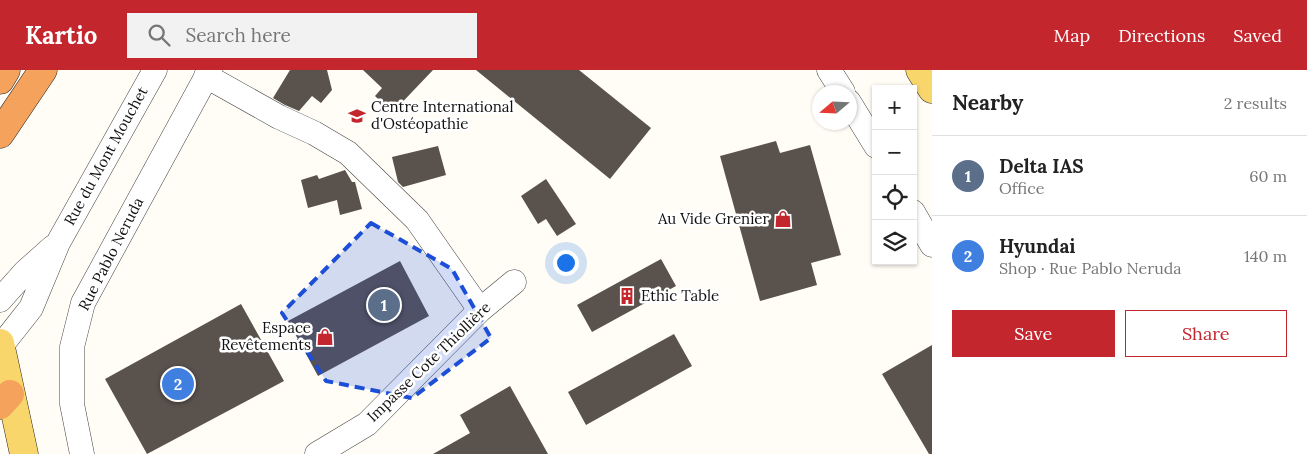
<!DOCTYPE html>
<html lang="en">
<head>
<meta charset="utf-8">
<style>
  :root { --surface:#fff; --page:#f2f2f2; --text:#222; --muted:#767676; --line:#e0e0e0; --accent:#c4262e }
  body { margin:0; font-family:Lora,serif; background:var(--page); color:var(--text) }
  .controls { position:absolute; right:15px; top:15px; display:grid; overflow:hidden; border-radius:0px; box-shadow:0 1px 4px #0004 }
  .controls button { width:45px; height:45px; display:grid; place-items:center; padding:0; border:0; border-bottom:1px solid var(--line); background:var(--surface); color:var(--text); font:25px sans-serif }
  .compass { position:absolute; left:812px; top:15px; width:45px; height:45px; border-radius:50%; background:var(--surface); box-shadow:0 1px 4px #0004; rotate:251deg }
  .you { position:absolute; left:565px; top:192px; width:18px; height:18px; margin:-12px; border:4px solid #fff; border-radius:50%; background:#1a73e8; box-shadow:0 0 0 8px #1a73e833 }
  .badge { display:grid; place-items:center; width:32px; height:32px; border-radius:50%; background:var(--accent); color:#fff; font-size:16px; font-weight:700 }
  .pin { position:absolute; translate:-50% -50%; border:2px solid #fff; box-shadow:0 1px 5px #0006 }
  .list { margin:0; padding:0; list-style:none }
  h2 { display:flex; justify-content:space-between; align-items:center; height:65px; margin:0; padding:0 20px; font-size:21px }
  h2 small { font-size:16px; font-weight:400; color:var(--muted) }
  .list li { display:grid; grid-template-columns:32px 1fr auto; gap:15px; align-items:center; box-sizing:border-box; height:80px; padding:0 20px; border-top:1px solid var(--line) }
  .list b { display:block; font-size:19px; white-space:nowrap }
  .list p { margin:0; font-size:16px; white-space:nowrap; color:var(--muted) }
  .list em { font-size:16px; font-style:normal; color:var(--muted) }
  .actions { display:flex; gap:10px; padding:15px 20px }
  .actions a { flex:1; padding:11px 0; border:1px solid var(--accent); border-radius:0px; text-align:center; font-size:18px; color:var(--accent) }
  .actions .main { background:var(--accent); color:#fff }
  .icon { flex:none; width:28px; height:28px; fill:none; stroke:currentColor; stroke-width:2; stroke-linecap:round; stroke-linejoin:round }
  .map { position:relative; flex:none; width:932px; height:384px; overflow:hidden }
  header { display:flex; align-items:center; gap:30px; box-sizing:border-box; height:70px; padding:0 25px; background:var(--accent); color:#fff }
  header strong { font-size:24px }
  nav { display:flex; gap:28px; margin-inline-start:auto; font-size:18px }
  .search { width:350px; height:45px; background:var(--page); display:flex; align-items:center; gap:12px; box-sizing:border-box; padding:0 18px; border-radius:0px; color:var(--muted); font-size:19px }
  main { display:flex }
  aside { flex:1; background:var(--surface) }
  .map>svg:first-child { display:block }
  .building { fill:#5a524d }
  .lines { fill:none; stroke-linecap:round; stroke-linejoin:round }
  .minor-casing { stroke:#444; stroke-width:25 }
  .major-casing { stroke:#222; stroke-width:29 }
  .highway-casing { stroke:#222; stroke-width:29 }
  .minor { stroke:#fff; stroke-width:24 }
  .major { stroke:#f9d66b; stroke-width:28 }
  .highway { stroke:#f5a25d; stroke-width:28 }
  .marked { fill:#1d4ed8; fill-opacity:0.2; stroke:#1d4ed8; stroke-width:4; stroke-dasharray:10 6; stroke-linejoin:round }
  .labels { text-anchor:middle; stroke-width:5; stroke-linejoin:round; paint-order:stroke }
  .poi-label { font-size:15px; fill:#111; stroke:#fff; text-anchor:start }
  .street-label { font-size:15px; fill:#111; stroke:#fff }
</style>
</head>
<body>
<header>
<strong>Kartio</strong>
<div class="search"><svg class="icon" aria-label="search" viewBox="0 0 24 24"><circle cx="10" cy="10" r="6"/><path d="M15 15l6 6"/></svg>Search here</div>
<nav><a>Map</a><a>Directions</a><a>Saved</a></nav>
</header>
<main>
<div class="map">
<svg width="932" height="384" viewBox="0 0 932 384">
  <rect width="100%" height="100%" fill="#fffdf5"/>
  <path class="building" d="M290 0H327L332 20 321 33 312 26 299 41 285 35 273 28Z
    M363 0H433L392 43 375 26 382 18Z
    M476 0H579L651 58 610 109Z
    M776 71 780 83 810 75 841 185 811 193 817 215 760 231 720 86Z
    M438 76 446 105 403 117 398 112 392 87Z
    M345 100 352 112H355L362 139 340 145 337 130 308 138 301 110 317 105 319 109Z
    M546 109 576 154 557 166 546 149 538 154 521 126Z
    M661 189 676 216 592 262 577 235Z
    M400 191 429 246 318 306 288 251Z
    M241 234 284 311 147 384 105 309Z
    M674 264 692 296 586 355 568 322Z
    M932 275V384H929L882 304Z
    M510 316 548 384H433L470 363 460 345Z"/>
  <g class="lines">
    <g class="minor-casing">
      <path id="minor" d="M829 0 843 22
        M206 6 279 47 314 63 348 83 417 150 480 240
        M849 32 876 76
        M913 142 932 175
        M0 230 25 202 53 177
        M1 276 31 238 58 173 155 0
        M82 384 72 334V277L83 233 210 0
        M317 384 367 354 480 240 514 212"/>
    </g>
    <g class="major-casing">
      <path id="major" d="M920 0 932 19
        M0 273 24 384"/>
    </g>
    <g class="highway-casing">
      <path id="highway" d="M0 10 6 0
        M0 64 43 0
        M0 335 10 324"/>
    </g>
    <use href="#minor" class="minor"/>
    <use href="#major" class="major"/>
    <use href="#highway" class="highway"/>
  </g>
  <path class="marked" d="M371 153 452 199 491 268 412 328 326 311 282 243Z"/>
  <defs>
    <g id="university-bare" transform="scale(1.35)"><path d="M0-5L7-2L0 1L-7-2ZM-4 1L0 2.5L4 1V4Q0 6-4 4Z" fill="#c4262e" stroke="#fff" stroke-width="2.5" paint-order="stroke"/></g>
    <g id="shop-bare" transform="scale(1.35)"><path d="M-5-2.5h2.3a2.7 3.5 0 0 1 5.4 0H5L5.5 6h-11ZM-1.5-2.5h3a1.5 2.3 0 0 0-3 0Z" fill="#c4262e" stroke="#fff" stroke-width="2.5" paint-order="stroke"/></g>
    <g id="building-bare" transform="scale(1.35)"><path d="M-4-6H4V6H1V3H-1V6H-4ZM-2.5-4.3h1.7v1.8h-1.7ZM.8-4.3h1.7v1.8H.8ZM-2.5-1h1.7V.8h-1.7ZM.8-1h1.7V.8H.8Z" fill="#c4262e" stroke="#fff" stroke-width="2.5" paint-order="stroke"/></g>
  </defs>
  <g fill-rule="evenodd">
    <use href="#university-bare" x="357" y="46"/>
    <use href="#shop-bare" x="783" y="149"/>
    <use href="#building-bare" x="627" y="226"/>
    <use href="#shop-bare" x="325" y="267"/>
  </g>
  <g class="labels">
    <g class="poi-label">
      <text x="371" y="42">Centre International<tspan x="371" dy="17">d'Ostéopathie</tspan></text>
      <text x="769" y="154" text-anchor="end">Au Vide Grenier</text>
      <text x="641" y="231">Ethic Table</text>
      <text x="311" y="263" text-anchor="end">Espace<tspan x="311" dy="17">Revêtements</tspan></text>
    </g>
    <g class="street-label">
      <text transform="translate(106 86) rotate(-61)" y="5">Rue du Mont Mouchet</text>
      <text transform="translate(111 184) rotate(-63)" y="5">Rue Pablo Neruda</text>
      <text transform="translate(429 292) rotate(-44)" y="5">Impasse Cote Thiollière</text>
    </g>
  </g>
</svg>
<div class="controls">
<button>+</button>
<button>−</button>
<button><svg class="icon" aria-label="locate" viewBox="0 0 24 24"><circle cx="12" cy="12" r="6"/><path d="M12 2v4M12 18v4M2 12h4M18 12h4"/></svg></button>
<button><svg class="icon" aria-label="layers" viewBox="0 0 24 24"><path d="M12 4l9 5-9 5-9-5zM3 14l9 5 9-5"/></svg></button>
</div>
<svg class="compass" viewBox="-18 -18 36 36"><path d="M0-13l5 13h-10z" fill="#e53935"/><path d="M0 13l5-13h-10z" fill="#767676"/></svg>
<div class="you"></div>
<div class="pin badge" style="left:384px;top:235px;background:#5c6f8a">1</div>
<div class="pin badge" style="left:178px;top:314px;background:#3f7fe0">2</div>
</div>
<aside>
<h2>Nearby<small>2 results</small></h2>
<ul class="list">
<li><span class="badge" style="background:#5c6f8a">1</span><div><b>Delta IAS</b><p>Office</p></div><em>60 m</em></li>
<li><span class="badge" style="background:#3f7fe0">2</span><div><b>Hyundai</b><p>Shop · Rue Pablo Neruda</p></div><em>140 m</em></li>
</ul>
<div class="actions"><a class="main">Save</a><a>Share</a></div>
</aside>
</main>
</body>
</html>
